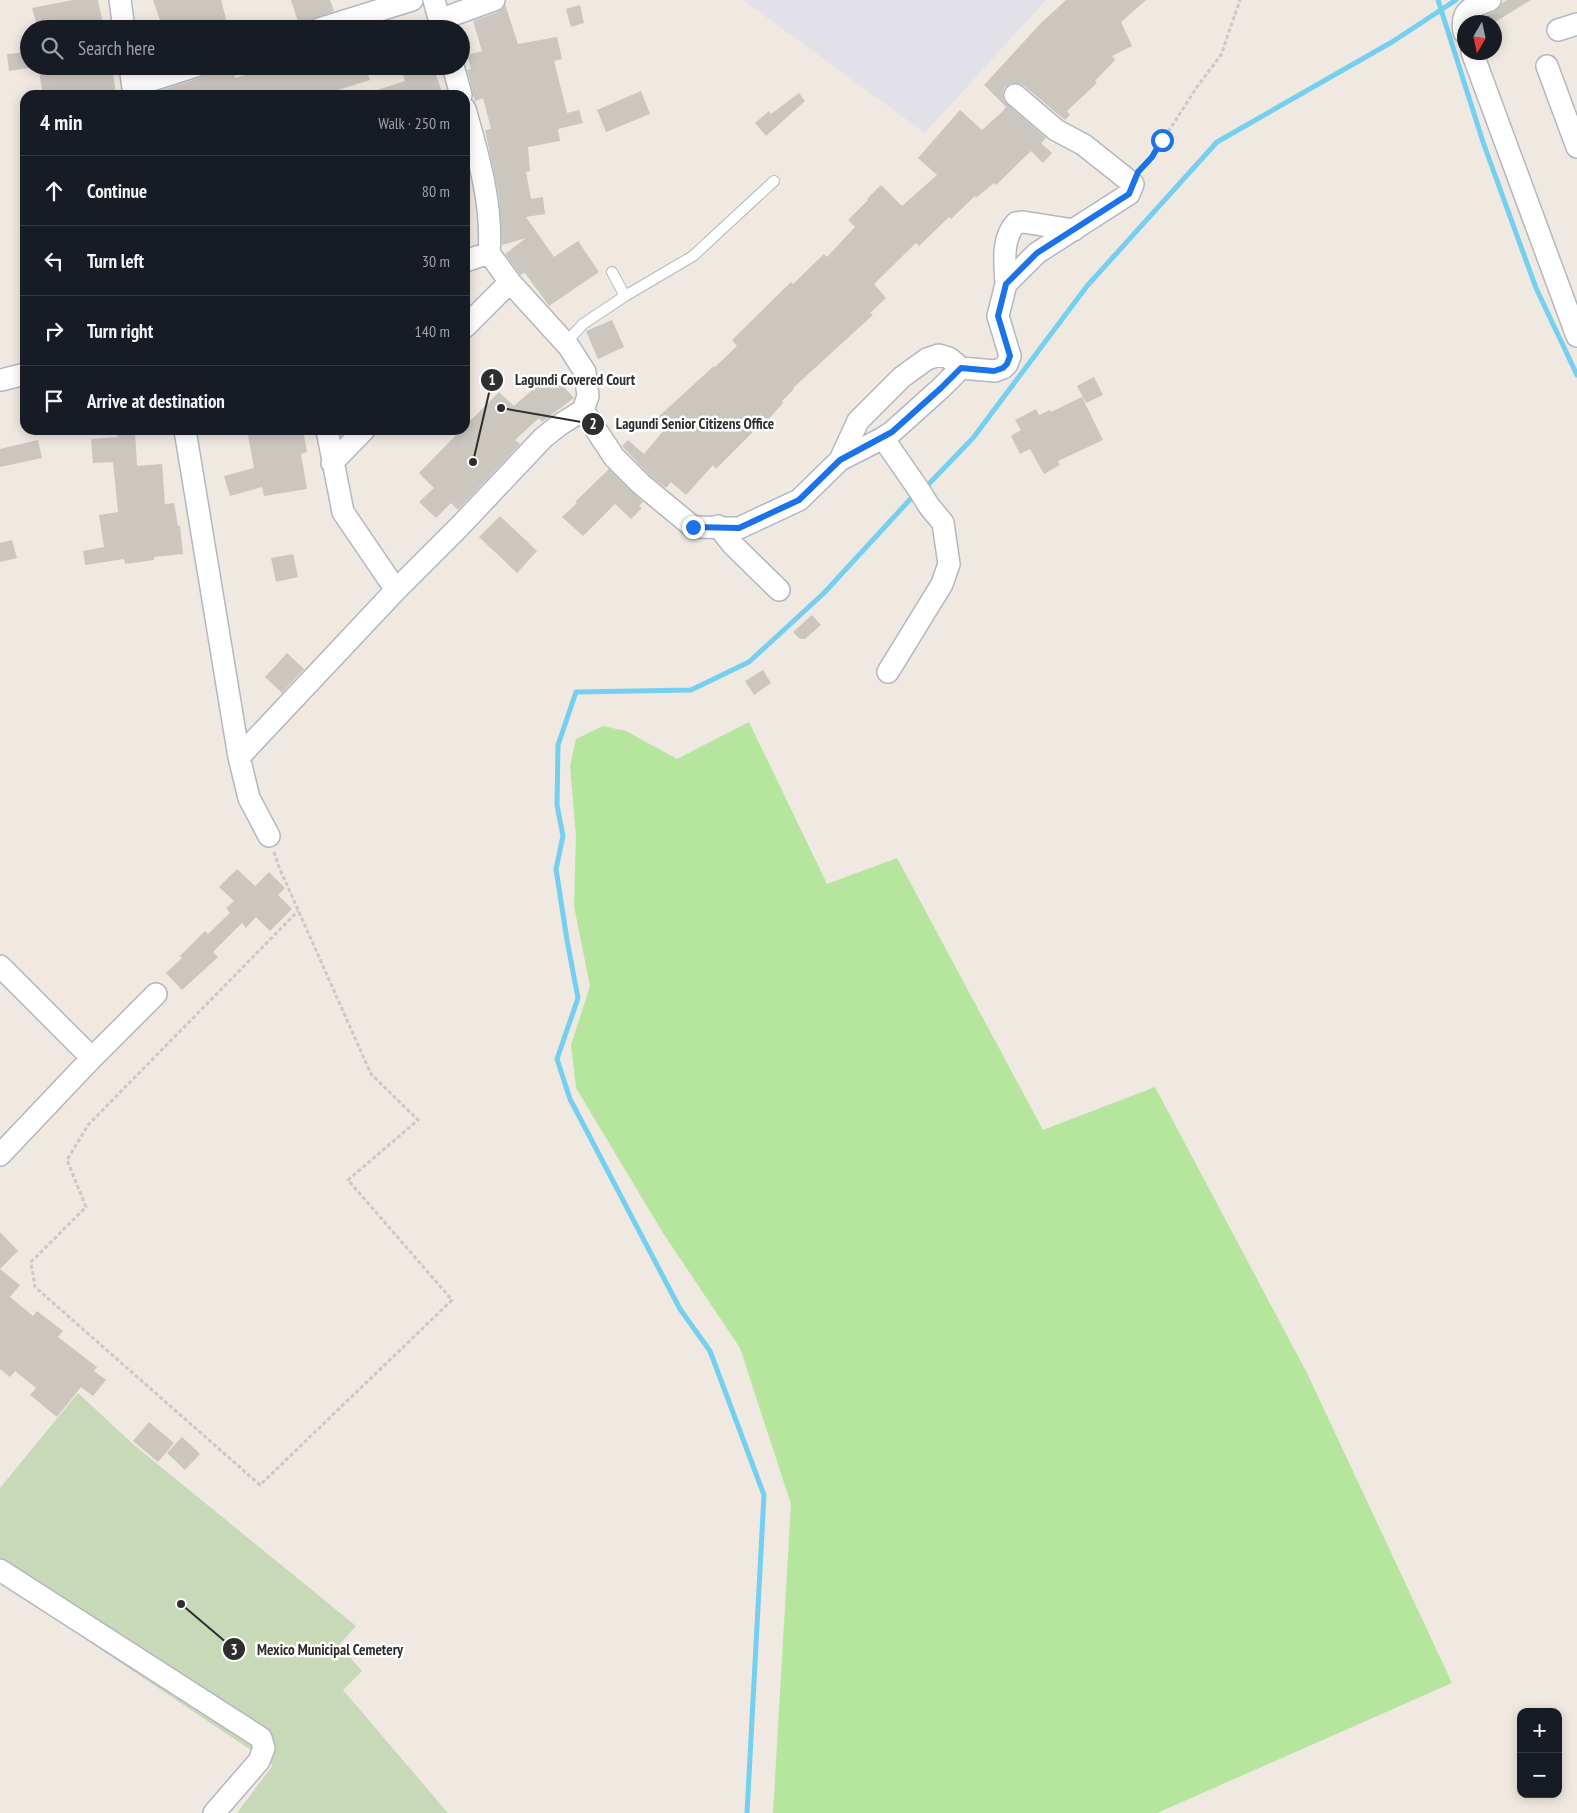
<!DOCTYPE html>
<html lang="en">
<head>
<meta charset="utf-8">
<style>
  :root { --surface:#171b24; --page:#242831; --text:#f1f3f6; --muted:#9ea1a6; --line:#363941 }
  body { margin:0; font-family:"PT Sans Narrow",sans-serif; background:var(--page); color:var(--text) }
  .controls { position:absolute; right:15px; bottom:15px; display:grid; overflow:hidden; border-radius:10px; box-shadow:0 2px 12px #0003 }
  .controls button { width:45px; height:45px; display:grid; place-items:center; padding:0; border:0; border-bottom:1px solid var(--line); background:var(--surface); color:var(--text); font:25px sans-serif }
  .compass { position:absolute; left:1457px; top:15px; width:45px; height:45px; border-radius:50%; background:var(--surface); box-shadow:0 2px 12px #0003; rotate:189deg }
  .stop { position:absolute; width:15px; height:15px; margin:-11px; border:4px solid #1a73e8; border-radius:50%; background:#fff }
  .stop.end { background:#1a73e8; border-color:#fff; box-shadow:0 1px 5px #0008 }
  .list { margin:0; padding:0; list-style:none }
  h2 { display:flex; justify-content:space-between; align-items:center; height:65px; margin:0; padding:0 20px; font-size:21px }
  h2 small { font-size:16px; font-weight:400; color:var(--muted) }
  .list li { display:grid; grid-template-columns:32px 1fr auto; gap:15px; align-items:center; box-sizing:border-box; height:70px; padding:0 20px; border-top:1px solid var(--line) }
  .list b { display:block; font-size:19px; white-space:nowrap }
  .list em { font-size:16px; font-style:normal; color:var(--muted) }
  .icon { flex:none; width:28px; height:28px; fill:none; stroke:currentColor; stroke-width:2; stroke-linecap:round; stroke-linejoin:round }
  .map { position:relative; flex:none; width:1577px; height:1813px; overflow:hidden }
  .search { position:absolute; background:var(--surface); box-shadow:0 2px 12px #0003; left:20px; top:20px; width:450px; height:55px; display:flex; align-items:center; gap:12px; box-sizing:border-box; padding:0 18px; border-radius:28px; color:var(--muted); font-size:19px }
  .panel { position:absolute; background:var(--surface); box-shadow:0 2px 12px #0003; left:20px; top:90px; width:450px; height:345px; border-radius:15px }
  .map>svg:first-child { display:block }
  .industrial { fill:#e3e1e8 }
  .green { fill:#b6e59e }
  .cemetery { fill:#c8d9b8 }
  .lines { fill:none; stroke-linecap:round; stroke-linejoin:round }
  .stream { stroke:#75cff0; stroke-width:5 }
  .building { fill:#cbc7bf }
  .service-casing { stroke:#b4b7c1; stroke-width:12 }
  .minor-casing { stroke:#b4b7c1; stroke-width:24 }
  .path { stroke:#c9c9c9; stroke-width:3; stroke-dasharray:4 2.5; stroke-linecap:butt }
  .service { stroke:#fff; stroke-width:10 }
  .minor { stroke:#fff; stroke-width:21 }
  .route { stroke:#1a73e8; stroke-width:6 }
  .leader { fill:none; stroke:#2e2e2e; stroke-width:2 }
  .callout-dot { fill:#2e2e2e; stroke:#fff; stroke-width:2 }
  .mark-label { font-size:15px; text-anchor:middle; font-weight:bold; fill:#fff }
  .callout-label { font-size:15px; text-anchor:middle; font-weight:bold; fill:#2e2e2e; stroke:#fff; stroke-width:5; stroke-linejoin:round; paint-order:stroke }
</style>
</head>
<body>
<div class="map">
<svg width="1577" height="1813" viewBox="0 0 1577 1813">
  <rect width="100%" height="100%" fill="#efe9e1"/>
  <path class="industrial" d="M743 0H1046L925 133Z"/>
  <path class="green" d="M749 722 827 884 897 858 1043 1130 1155 1087 1307 1373 1452 1683 1157 1813H773L791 1504 740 1348 663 1233 576 1088 571 1045 590 986 574 906 576 836 570 766 576 739 603 726 626 731 677 759Z"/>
  <path class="cemetery" d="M78 1393 134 1445 356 1626 339 1645 362 1671 343 1690 448 1813H237L273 1765 0 1582V1488Z"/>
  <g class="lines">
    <path class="stream" d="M1438 0 1483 142 1536 288 1577 375
      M925 488 973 438 1087 286 1217 142 1392 42 1456 0
      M747 1813 764 1495 710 1351 680 1309 570 1099 557 1059 578 998 567 940 556 869 563 836 557 805 558 745 576 692 691 690 749 662 824 593 916 493"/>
  </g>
  <path class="building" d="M73 0H98L104 29H38L32 8Z
    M153 0H221L227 22 210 27 211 29H163Z
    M291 0H330L334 11 299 25Z
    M1066 0H1146L1121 22 1132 46 1112 56 1115 60 1095 81 1097 83 1067 111 1070 115 1065 120 1023 85 1018 83H1011L1005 87 1003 92V99L1007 104 1046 138 1041 143 1052 153 1043 163 1031 151 996 185 994 183 976 198 975 196 951 219 949 217 919 246 916 243 874 284 886 298 870 313 873 315 793 388 794 389 782 401 783 403 766 422 764 421 716 469 713 465 686 495 671 482 666 488 649 475 622 446 628 440 644 454 665 429 657 418 714 366 715 367 737 346 732 340 791 282 793 284 824 254 827 257 855 227 848 220 868 200 867 199 881 185 902 206 937 175 918 158 960 110 982 130 1003 111 1006 107 984 85 1040 24Z
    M1507 0H1531L1495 22H1476L1480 18 1495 11 1499 8 1502 3Z
    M505 4 518 44 557 37 562 59 554 61 567 113 579 110 583 123 558 129 560 141 528 147 530 171 526 172 531 199 543 197 545 214 526 217 554 257 578 241 599 272 549 306 525 273 520 275 505 254 526 238 502 245 499 197 485 130 491 129 483 98 475 101 467 70 471 69 467 55 482 51 473 21 498 12Z
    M580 5 584 23 571 27 566 9Z
    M29 52V68L9 71 7 54Z
    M38 66H112L116 95H43Z
    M208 66H233L235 78 266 69 265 66H365L370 80 338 90 339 95H156L155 92 200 78 206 74Z
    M400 66H433L443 95H372L371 92 405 81Z
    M641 91 650 114 606 132 597 110Z
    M799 93 805 101 766 136 755 123 769 111 771 114Z
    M612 320 624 347 598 359 586 331Z
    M551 373 574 398 542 422 539 418 515 440 520 444 458 510 451 503 436 518 419 502 434 488 419 473 461 430H465V426L499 392 514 406Z
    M1094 377 1103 395 1086 403 1077 386Z
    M1082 397 1103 440 1058 461 1060 465 1044 474 1030 449 1020 454 1011 436 1021 430 1015 420 1036 409 1039 415 1050 410 1051 412Z
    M117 430H135L137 466 162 464 165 504 174 503 178 526H180L183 554 154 557V560L125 564 124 559 85 565 83 551 104 547 99 515 118 512 113 462 93 463 91 439 118 437Z
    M247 430H303L307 452 301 454 307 489 264 496 262 487 230 496 224 476 254 468Z
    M38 440 42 458 0 467V449Z
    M609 469 643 502 639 506 642 508 631 519 615 504 583 536 562 517 577 503 575 502Z
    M500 516 537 551 517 573 479 537Z
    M12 540 17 558 0 562V543Z
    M293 554 298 577 276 582 271 558Z
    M812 615 821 625 805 639H800L793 632Z
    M287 653 304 669 282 693 265 677Z
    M763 670 771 683 754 695 745 681Z
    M237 869 255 886 269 872 285 888 278 895 292 909 270 931 256 917 246 928 242 923 213 952 218 957 182 990 166 973 182 958 180 956 205 931 208 934 230 913 226 908 234 901 219 887Z
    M0 1232 18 1251 0 1269 20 1285 10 1297 33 1316 37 1311 63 1331 58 1337 97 1367 94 1371 106 1380 93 1396 81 1387 57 1417 30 1395 36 1388 15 1371 10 1377 0 1369Z
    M149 1422 174 1443 158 1462 133 1441Z
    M182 1437 200 1454 185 1470 167 1453Z"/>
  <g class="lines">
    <g class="service-casing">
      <path id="service" d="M612 272 625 296
        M569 347 572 336 583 324 625 296 693 256 774 181"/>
    </g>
    <g class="minor-casing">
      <path id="minor" d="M120 0 124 29
        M434 0 442 29
        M439 20 494 0
        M319 29 412 0
        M1558 30 1577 24
        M1464 32C1460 9 1473 7 1490 0
        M1472 52 1577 336
        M130 66 134 95
        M453 66 461 95
        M1547 66 1577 147
        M133 86 196 66
        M465 109C478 155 493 205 489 253
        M489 253 510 282 569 347 585 372 588 396 583 410 614 457 641 484 693 527 739 528 799 500 840 460 883 438 919 490 929 506 943 523 949 564 942 584 888 672
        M465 261 489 253
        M1006 284C1005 264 1001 239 1016 223L1023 222 1074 230
        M465 327 510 282
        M1 380 25 374
        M185 430 239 757 249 798 269 836
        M327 430 343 512 396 590
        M883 438 892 432 941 388 961 368 995 371 1003 368 1007 364 1010 356 998 316 1006 284 1037 253 1129 194 1133 184 1084 145 1056 130 1015 95
        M840 460 858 421 902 377 927 359 939 355 949 358 961 368
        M332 463 364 430
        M718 526 733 545 779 590
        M239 757 396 590 460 526 543 438 558 426 583 410
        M0 966 92 1058
        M0 1155 92 1058 156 994
        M0 1570 261 1738 264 1748 259 1761 214 1813"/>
    </g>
    <path class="path" d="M1142 169 1152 157 1197 87 1221 55 1240 0
      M274 852 279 867 371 1074 418 1120 348 1180 452 1300 260 1485 35 1287 31 1262 86 1207 67 1160 88 1125 298 911"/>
    <use href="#service" class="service"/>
    <use href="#minor" class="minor"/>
  </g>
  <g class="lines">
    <path class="route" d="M693 527 739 528 799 500 840 460 892 432 941 388 961 368 994 371 1003 368 1007 364 1010 356 998 316 1006 284 1037 253 1129 194 1138 172 1152 157 1162 140"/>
  </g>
  <path class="leader" d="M473 462L492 380M501 408L593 424M181 1604L234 1649"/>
  <g class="callout-dot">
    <circle cx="473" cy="462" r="5"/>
    <circle cx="501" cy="408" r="5"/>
    <circle cx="181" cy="1604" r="5"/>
    <circle cx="492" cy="380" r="12"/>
    <circle cx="593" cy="424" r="12"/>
    <circle cx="234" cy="1649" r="12"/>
  </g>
  <g class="mark-label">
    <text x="492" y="385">1</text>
    <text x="593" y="429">2</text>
    <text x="234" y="1655">3</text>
  </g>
  <g class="callout-label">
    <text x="575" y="385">Lagundi Covered Court</text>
    <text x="695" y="429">Lagundi Senior Citizens Office</text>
    <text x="330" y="1655">Mexico Municipal Cemetery</text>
  </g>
</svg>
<div class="controls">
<button>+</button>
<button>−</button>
</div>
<svg class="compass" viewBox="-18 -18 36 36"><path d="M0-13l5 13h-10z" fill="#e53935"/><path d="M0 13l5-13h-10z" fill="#9ea1a6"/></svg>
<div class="stop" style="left:1162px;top:140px"></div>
<div class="stop end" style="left:693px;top:527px"></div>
<div class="search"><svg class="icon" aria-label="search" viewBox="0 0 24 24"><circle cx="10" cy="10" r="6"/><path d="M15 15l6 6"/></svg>Search here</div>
<section class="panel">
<h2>4 min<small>Walk · 250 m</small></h2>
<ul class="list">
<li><svg class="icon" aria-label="ahead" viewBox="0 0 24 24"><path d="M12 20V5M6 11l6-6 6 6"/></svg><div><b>Continue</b></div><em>80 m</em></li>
<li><svg class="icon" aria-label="left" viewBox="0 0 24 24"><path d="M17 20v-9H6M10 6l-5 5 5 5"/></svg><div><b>Turn left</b></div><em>30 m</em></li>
<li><svg class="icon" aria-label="right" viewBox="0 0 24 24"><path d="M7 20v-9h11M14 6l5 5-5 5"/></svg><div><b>Turn right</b></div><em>140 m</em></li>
<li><svg class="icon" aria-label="arrive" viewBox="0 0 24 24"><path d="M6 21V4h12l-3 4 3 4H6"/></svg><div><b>Arrive at destination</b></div></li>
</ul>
</section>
</div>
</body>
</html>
